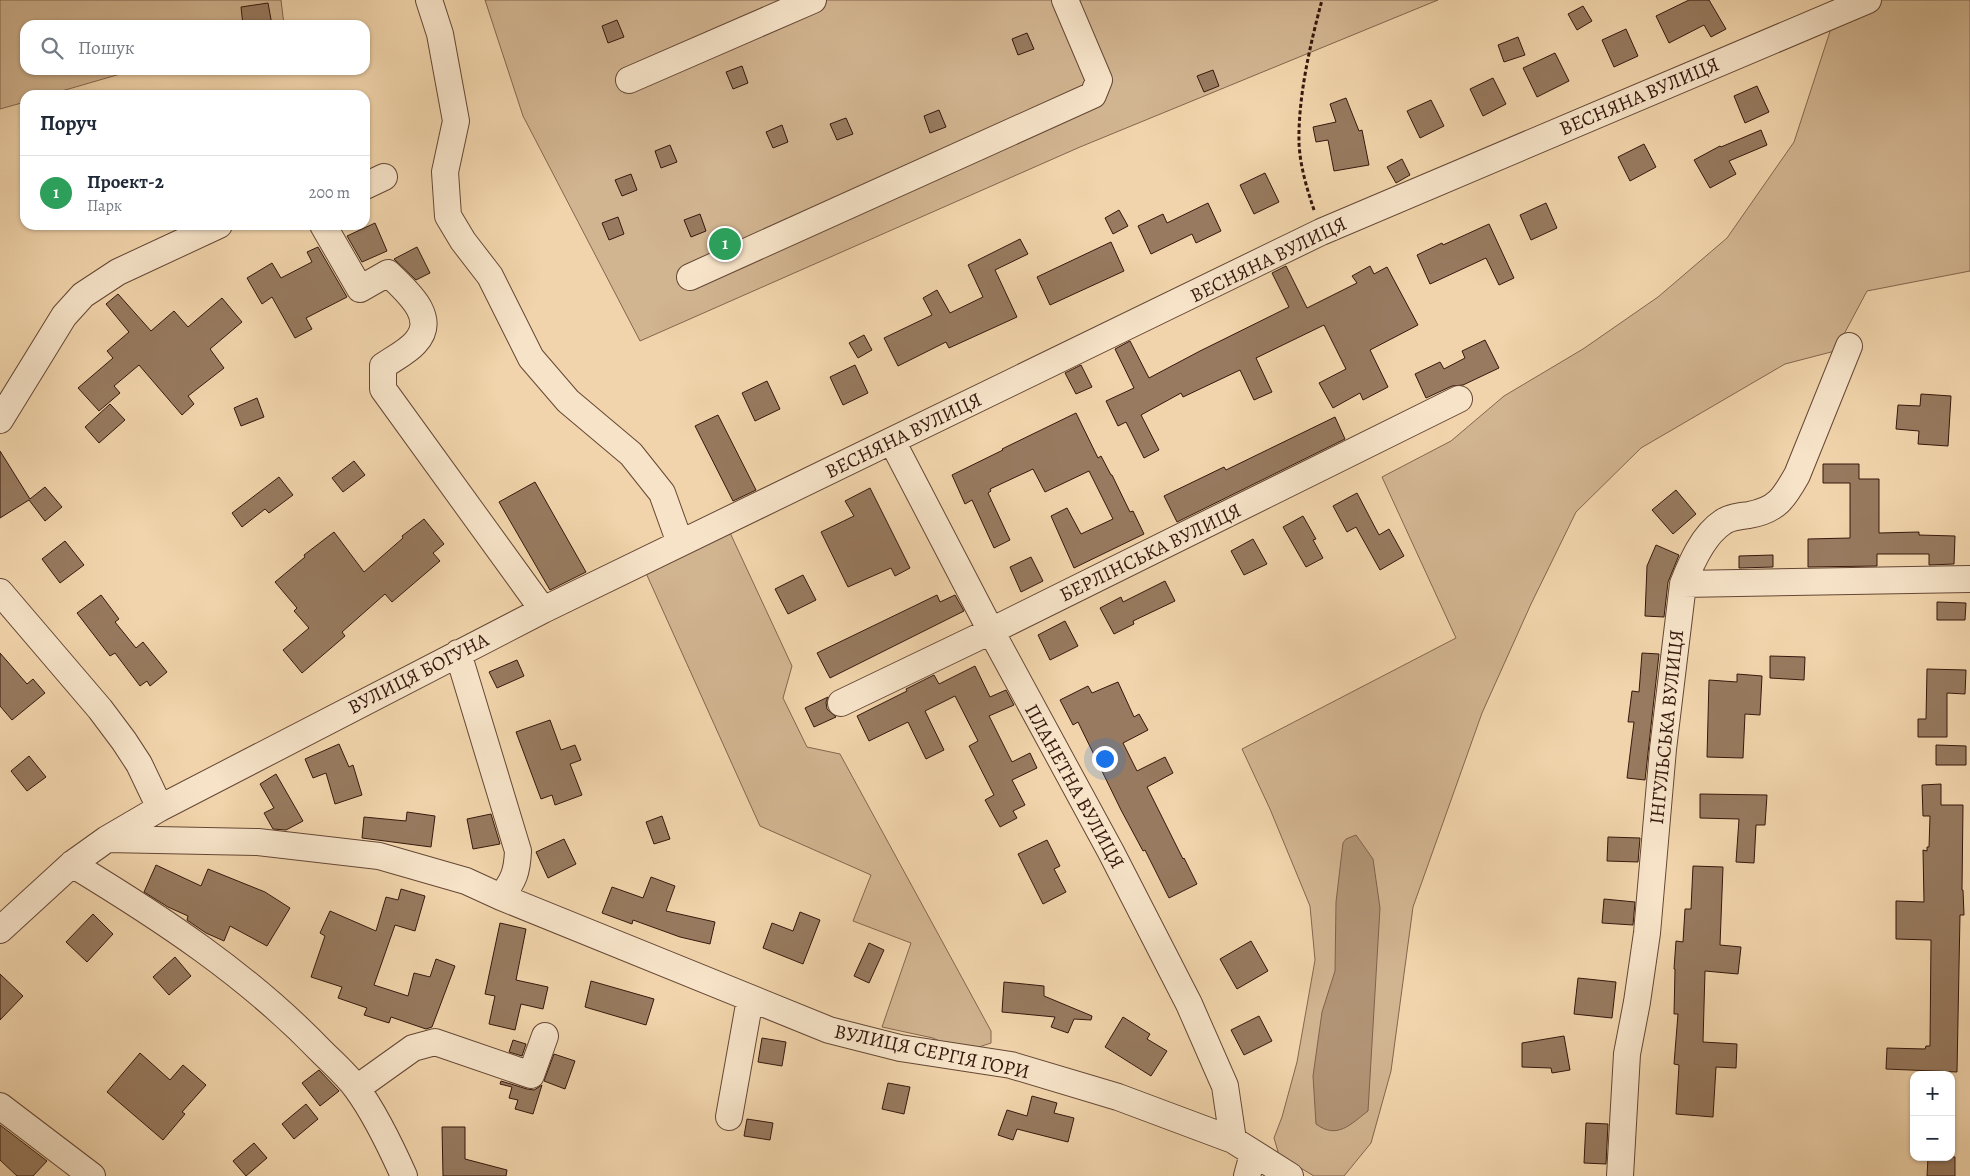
<!DOCTYPE html>
<html lang="uk">
<head>
<meta charset="utf-8">
<style>
  :root { --surface:#fff; --page:#f6f6f7; --text:#1f2937; --muted:#747a83; --line:#e0e1e3; --accent:#8f2418 }
  body { margin:0; font-family:Alegreya,serif; background:var(--page); color:var(--text) }
  .controls { position:absolute; right:15px; bottom:15px; display:grid; overflow:hidden; border-radius:10px; box-shadow:0 1px 4px #0004 }
  .controls button { width:45px; height:45px; display:grid; place-items:center; padding:0; border:0; border-bottom:1px solid var(--line); background:var(--surface); color:var(--text); font:25px sans-serif }
  .you { position:absolute; left:1104px; top:758px; width:18px; height:18px; margin:-12px; border:4px solid #fff; border-radius:50%; background:#1a73e8; box-shadow:0 0 0 8px #1a73e833 }
  .badge { display:grid; place-items:center; width:32px; height:32px; border-radius:50%; background:var(--accent); color:#fff; font-size:16px; font-weight:700 }
  .pin { position:absolute; translate:-50% -50%; border:2px solid #fff; box-shadow:0 1px 5px #0006 }
  .list { margin:0; padding:0; list-style:none }
  h2 { display:flex; justify-content:space-between; align-items:center; height:65px; margin:0; padding:0 20px; font-size:21px }
  h2 small { font-size:16px; font-weight:400; color:var(--muted) }
  .list li { display:grid; grid-template-columns:32px 1fr auto; gap:15px; align-items:center; box-sizing:border-box; height:75px; padding:0 20px; border-top:1px solid var(--line) }
  .list b { display:block; font-size:19px; white-space:nowrap }
  .list p { margin:0; font-size:16px; white-space:nowrap; color:var(--muted) }
  .list em { font-size:16px; font-style:normal; color:var(--muted) }
  .icon { flex:none; width:28px; height:28px; fill:none; stroke:currentColor; stroke-width:2; stroke-linecap:round; stroke-linejoin:round }
  .map { position:relative; flex:none; width:1970px; height:1176px; overflow:hidden }
  .search { position:absolute; background:var(--surface); box-shadow:0 1px 4px #0004; left:20px; top:20px; width:350px; height:55px; display:flex; align-items:center; gap:12px; box-sizing:border-box; padding:0 18px; border-radius:15px; color:var(--muted); font-size:19px }
  .panel { position:absolute; background:var(--surface); box-shadow:0 1px 4px #0004; left:20px; top:90px; width:350px; height:140px; border-radius:15px }
  .map>svg:first-child { display:block }
  .green { fill:#d1b490; stroke:#84664e }
  .water { fill:#b19475; stroke:#80624b }
  .building { fill:#977a5f; stroke:#36180d }
  .lines { fill:none; stroke-linecap:round; stroke-linejoin:round }
  .minor-casing { stroke:#654734; stroke-width:28 }
  .path { stroke:#36180d; stroke-width:3; stroke-dasharray:4 2.5; stroke-linecap:butt }
  .minor { stroke:#f6e3c8; stroke-width:26 }
  .labels { text-anchor:middle; stroke-width:5; stroke-linejoin:round; paint-order:stroke }
  .street-label { font-size:20px; fill:#36180d; stroke:#f6e3c8 }
</style>
</head>
<body>
<div class="map">
<svg width="1970" height="1176" viewBox="0 0 1970 1176">
  <rect width="100%" height="100%" fill="#f1d4ab"/>
  <filter id="stains"><feTurbulence type="fractalNoise" baseFrequency=".004" numOctaves="4"/><feColorMatrix values="0 0 0 0 .2 0 0 0 0 .09 0 0 0 0 .02 0 0 0 .5 -.17"/></filter>
  <radialGradient id="worn" r=".72"><stop offset=".6" stop-color="#630" stop-opacity="0"/><stop offset="1" stop-color="#630" stop-opacity=".3"/></radialGradient>
  <path class="green" d="M0 0H281L284 25H25V70H134L48 95H25V102L0 109Z
    M485 0H1438L1080 147 640 341 523 116Z
    M1832 0H1970V271L1867 291 1835 351 1785 364 1641 448 1576 512 1531 604 1482 713 1413 907 1391 1071 1371 1143 1344 1176H1314L1279 1155 1274 1138 1282 1117 1297 1062 1315 960 1310 906 1270 809 1242 749 1456 638 1382 477 1451 441 1504 396 1583 349 1658 297 1727 238 1794 142 1836 13Z
    M725 522 792 666 783 698 807 747 840 754 991 1031V1043L973 1049 950 1046 933 1038 882 1027 911 943 853 921 871 875 760 826 641 562Z"/>
  <path class="water" d="M1356 835 1373 859 1380 908 1368 1111C1351 1124 1337 1140 1316 1124L1313 1076 1322 1012 1335 971 1336 902 1343 843 1346 839Z"/>
  <path class="building" d="M1689 0H1709L1726 29 1711 37 1704 25 1669 43 1656 16Z
    M268 3 272 25H243L241 7Z
    M1583 6 1592 21 1577 30 1568 14Z
    M617 20 624 37 608 43 602 26Z
    M1626 29 1638 56 1614 67 1602 40Z
    M1027 33 1034 49 1018 55 1012 39Z
    M1518 37 1525 55 1504 62 1498 45Z
    M1555 53 1569 81 1537 97 1523 68Z
    M742 66 748 83 733 89 726 72Z
    M1213 70 1219 86 1204 92 1197 76Z
    M1493 78 1506 104 1483 116 1470 89Z
    M1757 86 1769 112 1745 123 1734 96Z
    M1346 98 1359 131 1362 130 1369 165 1334 171 1328 140 1316 142 1313 127 1336 122 1330 104Z
    M1431 100 1444 126 1420 138 1407 111Z
    M939 110 946 127 930 133 924 116Z
    M846 118 853 134 837 140 830 124Z
    M782 125 788 142 773 148 766 132Z
    M1761 130 1767 145 1729 161 1736 174 1710 188 1694 160 1720 146 1721 147Z
    M1644 144 1656 167 1630 181 1618 157Z
    M670 145 677 162 661 168 655 151Z
    M1402 159 1410 175 1396 183 1387 167Z
    M1265 173 1279 202 1254 214 1240 185Z
    M631 174 637 190 622 196 615 180Z
    M1208 203 1221 231 1196 243 1192 234 1151 254 1138 226 1163 214 1167 223Z
    M1546 203 1557 228 1531 240 1520 215Z
    M1119 210 1128 226 1113 234 1105 218Z
    M700 214 706 231 691 237 684 220Z
    M618 217 624 234 609 240 602 223Z
    M375 223 387 251 362 262 347 236Z
    M1489 224 1514 278 1499 285 1486 258 1430 284 1417 255 1442 243 1443 245Z
    M1020 239 1028 254 995 270 1017 317 949 348 946 342 898 366 884 338 932 315 923 298 937 290 950 313 983 297 968 265Z
    M1111 242 1124 271 1050 305 1037 277Z
    M318 247 347 297 306 318 312 329 295 338 272 297 262 304 247 278 272 263 281 278 312 262 307 252Z
    M417 247 430 273 416 280 394 259Z
    M1286 266 1307 308 1357 283 1352 276 1370 266 1374 274 1387 267 1418 325 1370 350 1388 387 1363 400 1360 393 1333 408 1319 383 1346 369 1324 325 1256 358 1272 392 1254 400 1240 370 1183 397 1181 393 1141 415 1159 450 1144 458 1126 422 1118 426 1106 401 1134 388 1115 349 1130 341 1149 378 1200 351 1289 307 1272 273Z
    M118 294 151 331 174 311 188 327 222 298 242 322 210 349 224 368 188 396 194 404 182 415 139 365 114 386 120 393 99 411 78 388 113 358 107 351 129 332 106 304Z
    M864 335 872 350 858 358 849 343Z
    M1485 340 1499 368 1463 385 1452 386 1426 398 1415 374 1440 362 1444 369 1465 358 1462 351Z
    M855 365 868 393 843 405 830 377Z
    M1081 365 1092 387 1076 394 1065 373Z
    M767 381 780 409 755 421 742 393Z
    M1921 394 1951 396 1948 446 1918 444 1919 431 1896 429 1898 405 1920 406Z
    M257 398 264 417 241 426 234 408Z
    M110 404 125 420 99 443 85 427Z
    M1076 413 1098 458 1101 456 1111 475H1112L1130 512 1133 511 1144 534 1074 568 1051 516 1067 508 1081 534 1113 519 1089 471 1045 492 1033 469 990 489 991 491 988 493 1010 540 994 548 972 500 965 504 952 475 1003 450 1002 449Z
    M718 415 756 490 733 501 695 426Z
    M1335 417 1345 439 1177 522 1164 496 1224 467 1226 470Z
    M0 451 30 499 45 487 62 507 45 521 29 500 0 518Z
    M354 461 365 475 343 492 332 478Z
    M1823 464H1859V479H1879V533L1919 532V535L1955 536 1954 564 1929 565V554H1877V566L1808 567V539L1850 538V483H1823Z
    M279 477 293 495 269 513 265 509 242 527 232 513Z
    M535 482 586 572 550 590 499 502Z
    M870 488 910 568 895 576 891 568 848 587 821 532 854 516 845 501Z
    M1676 490 1696 514 1673 534 1652 510Z
    M1357 493 1379 535 1389 529 1404 556 1380 570 1356 527 1347 532 1333 506Z
    M1303 516 1316 539 1313 540 1323 558 1306 567 1283 527Z
    M424 519 444 544 433 553 440 561 392 602 385 594 342 632 345 636 302 673 283 650 309 628 294 611 297 608 275 582 305 557 304 555 334 532 364 572 403 538 402 536Z
    M1253 539 1267 564 1244 575 1231 551Z
    M65 541 84 565 60 583 42 559Z
    M1656 545 1679 555 1668 582 1664 617 1645 616 1647 566Z
    M1773 555V567L1739 568V556Z
    M1031 557 1043 581 1021 592 1010 567Z
    M803 575 816 600 788 614 775 589Z
    M1165 581 1175 601 1133 621 1134 624 1114 634 1100 608 1121 597 1123 602Z
    M101 595 119 619 115 622 136 648 143 642 167 672 150 686 147 681 140 686 115 653 110 656 77 613Z
    M937 595 940 602 955 595 964 611 830 678 817 653Z
    M1937 602 1966 603 1965 620H1937Z
    M1065 621 1078 646 1050 660 1038 635Z
    M0 653 27 684 33 679 45 693 12 720 0 706Z
    M1642 653 1659 654 1645 780 1627 778 1634 722H1628L1632 691 1639 692Z
    M1770 656 1805 657 1804 680 1770 678Z
    M517 660 524 676 497 688 489 672Z
    M975 666 990 697 1006 690 1014 705 989 716 1012 762 1030 753 1037 768 1012 780 1025 805 1013 811 1017 818 1000 827 985 800 994 795 969 746 978 741 955 696 925 711 944 750 926 759 908 722 869 741 857 716 907 691 906 689 934 675 939 684Z
    M1927 669 1966 670 1965 694 1947 693V737H1918V719H1926Z
    M1737 674 1762 676 1760 715 1745 714 1743 758 1707 757 1709 680 1737 682Z
    M1118 682 1134 717 1139 714 1148 730 1123 743 1137 771 1165 757 1173 773 1147 787 1183 859 1184 858 1197 884 1169 898 1145 850 1143 851 1121 810 1078 722 1073 725 1060 700 1088 686 1092 693Z
    M828 697 826 702 827 709 836 717 814 727 805 708Z
    M550 720 561 750 575 745 581 760 570 764 582 795 555 805 552 795 541 799 516 732Z
    M339 744 349 767 353 765 362 795 335 804 326 773 313 778 305 759Z
    M1936 745 1966 746V765H1936Z
    M29 756 46 777 27 791 11 771Z
    M276 774 303 821 286 830 273 829 264 813 274 808 260 784Z
    M1941 784V805H1963L1962 890H1963L1964 915H1960L1957 1072 1886 1069 1887 1048 1925 1049 1926 1046H1930L1931 940 1896 939V901L1924 902 1923 850 1927 851V847H1929L1930 816H1923L1922 785Z
    M1700 794 1767 795 1765 825H1756L1754 863 1736 862 1739 819 1700 818Z
    M407 812 435 816 431 847 362 838 364 817 406 821Z
    M491 814 500 844 473 849 467 819Z
    M662 816 670 839 654 844 646 822Z
    M1608 837 1640 838 1638 862 1607 861Z
    M564 839 576 864 548 878 536 852Z
    M1047 840 1060 866 1054 869 1066 892 1043 904 1018 854Z
    M156 865 201 886 208 869 265 892 290 908 267 946 230 926 224 941 206 933 187 920 188 916 168 907 144 892Z
    M1693 866 1723 867 1720 945 1741 947 1738 974 1705 971 1703 1042 1737 1044 1736 1068 1716 1067 1713 1117 1676 1114 1679 1065 1674 1064 1678 1014H1674L1675 969H1674L1676 941 1683 942 1685 909H1691Z
    M651 877 675 886 666 911 715 922 710 944 680 937 633 920 632 924 602 913 612 887 643 898Z
    M401 889 425 896 415 931 395 925 374 985 408 996 414 973 430 977 436 959 455 966 432 1027 426 1029 391 1017 389 1023 364 1015 367 1008 338 998 342 987 311 977 325 936 320 933 330 911 376 931 386 897 398 900Z
    M1604 899 1635 902 1633 925 1602 923Z
    M800 912 820 920 803 964 763 948 772 923 793 931Z
    M93 914 113 934 87 962 66 942Z
    M500 923 526 929 516 980 548 987 543 1009 521 1004 515 1030 489 1024 495 996 485 994Z
    M1251 941 1268 971 1237 989 1220 959Z
    M869 943 884 950 869 983 854 976Z
    M175 957 191 976 169 995 153 977Z
    M0 974 23 996 0 1020Z
    M1578 978 1616 982 1612 1018 1574 1014Z
    M591 981 654 999 646 1025 585 1007Z
    M1004 982 1044 986V996L1092 1016 1091 1020 1074 1019 1068 1033 1051 1027 1055 1017 1002 1012Z
    M1259 1016 1272 1041 1244 1055 1231 1030Z
    M1123 1017 1150 1034 1147 1039 1167 1051 1151 1076 1105 1047Z
    M1564 1036 1570 1070 1552 1073 1551 1068 1522 1067V1043Z
    M762 1038 786 1042 782 1066 758 1062Z
    M513 1040 526 1044 522 1056 509 1052Z
    M140 1053 170 1080 183 1065 206 1085 182 1112 185 1114 163 1140 107 1092Z
    M554 1054 575 1061 565 1089 544 1081Z
    M319 1070 339 1091 320 1106 302 1083Z
    M501 1081 527 1089 534 1090 542 1085 533 1114 515 1109 518 1100 509 1098 512 1087 500 1084Z
    M888 1083 910 1087 904 1114 882 1109Z
    M1032 1096 1057 1103 1054 1113 1074 1118 1068 1142 1017 1129 1013 1140 998 1135 1007 1110 1027 1116Z
    M306 1104 318 1119 294 1139 282 1124Z
    M747 1119 773 1123 770 1140 744 1136Z
    M1586 1123 1608 1124 1606 1164 1584 1163Z
    M0 1125 47 1161 33 1176H17L0 1160Z
    M442 1127H465V1159L507 1170 506 1176H443Z
    M254 1143 267 1158 246 1176 233 1161Z
    M1928 1157H1955V1176H1927Z"/>
  <g class="lines">
    <g class="minor-casing">
      <path id="minor" d="M429 0 440 34 456 121 445 172 448 216 463 241 490 276 531 358 568 401 631 454 662 493 680 543
        M629 80 813 0
        M365 186 384 177
        M323 225 360 289 388 273C406 291 439 317 415 343 407 352 393 359 383 366V389L543 610
        M690 277 1093 95 1099 80 1065 0
        M0 420 64 316 83 295 118 272 219 225
        M892 441 991 631 1111 852 1189 1004 1225 1086 1233 1140
        M1683 584 1970 579
        M0 592 100 709 124 741 139 764 160 808
        M458 653 518 851C517 872 514 880 501 897
        M841 703 991 631 1459 399
        M107 839 160 808 543 610 1321 232 1868 0
        M72 864C161 918 248 975 321 1051 333 1063 347 1075 357 1089 376 1115 391 1147 404 1176
        M0 930 72 864 107 839 258 842 379 856 466 881 501 897 829 1030 900 1048 1011 1065 1118 1097 1233 1140 1290 1176
        M357 1088 413 1048 435 1042 531 1075 545 1036
        M0 1106 92 1176
        M729 1117 750 999
        M1247 1176 1253 1154
        M1620 1176 1627 1054 1637 1002 1647 933 1663 749 1683 584C1691 563 1703 535 1723 522 1730 517 1740 516 1749 515 1777 510 1784 498 1797 475L1849 346"/>
    </g>
    <path class="path" d="M1314 210C1307 189 1300 166 1299 143 1298 97 1310 45 1322 0"/>
    <use href="#minor" class="minor"/>
  </g>
  <g class="labels">
    <g class="street-label">
      <text transform="translate(1639 96) rotate(-23)" y="7">ВЕСНЯНА ВУЛИЦЯ</text>
      <text transform="translate(1268 259) rotate(-26)" y="7">ВЕСНЯНА ВУЛИЦЯ</text>
      <text transform="translate(903 435) rotate(-26)" y="7">ВЕСНЯНА ВУЛИЦЯ</text>
      <text transform="translate(1150 552) rotate(-26)" y="7">БЕРЛІНСЬКА ВУЛИЦЯ</text>
      <text transform="translate(418 673) rotate(-27)" y="7">ВУЛИЦЯ БОГУНА</text>
      <text transform="translate(1666 727) rotate(-84)" y="7">ІНГУЛЬСЬКА ВУЛИЦЯ</text>
      <text transform="translate(1075 786) rotate(61)" y="7">ПЛАНЕТНА ВУЛИЦЯ</text>
      <text transform="translate(932 1051) rotate(12)" y="7">ВУЛИЦЯ СЕРГІЯ ГОРИ</text>
    </g>
  </g>
  <rect width="100%" height="100%" filter="url(#stains)"/>
  <rect width="100%" height="100%" fill="url(#worn)"/>
</svg>
<div class="controls">
<button>+</button>
<button>−</button>
</div>
<div class="you"></div>
<div class="pin badge" style="left:725px;top:244px;background:#2e9e5b">1</div>
<div class="search"><svg class="icon" aria-label="search" viewBox="0 0 24 24"><circle cx="10" cy="10" r="6"/><path d="M15 15l6 6"/></svg>Пошук</div>
<section class="panel">
<h2>Поруч<small></small></h2>
<ul class="list">
<li><span class="badge" style="background:#2e9e5b">1</span><div><b>Проект-2</b><p>Парк</p></div><em>200 m</em></li>
</ul>
</section>
</div>
</body>
</html>
